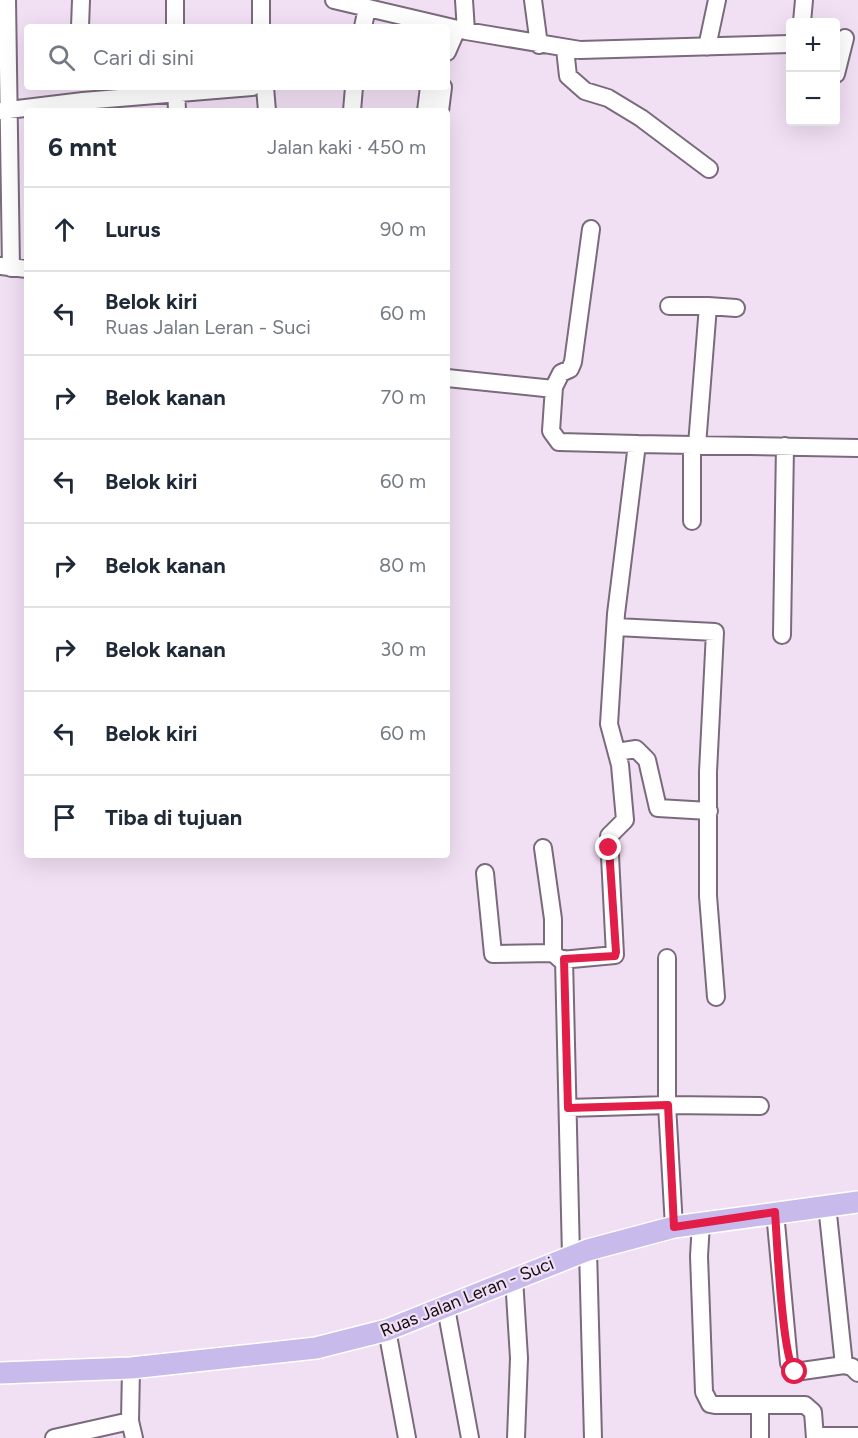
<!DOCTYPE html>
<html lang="id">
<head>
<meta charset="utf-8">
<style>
  :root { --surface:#fff; --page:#f6f6f7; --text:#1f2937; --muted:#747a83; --line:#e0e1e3 }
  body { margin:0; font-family:Figtree,sans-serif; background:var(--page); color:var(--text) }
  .controls { position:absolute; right:18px; top:18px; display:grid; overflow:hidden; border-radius:6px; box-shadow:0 6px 24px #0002 }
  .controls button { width:54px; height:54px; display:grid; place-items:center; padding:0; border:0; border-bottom:2px solid var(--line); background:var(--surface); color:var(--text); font:30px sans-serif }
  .stop { position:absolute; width:18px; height:18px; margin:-14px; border:4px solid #e11d48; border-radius:50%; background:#fff }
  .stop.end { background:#e11d48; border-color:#fff; box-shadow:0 2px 6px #0008 }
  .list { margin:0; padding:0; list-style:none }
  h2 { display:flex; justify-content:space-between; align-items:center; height:78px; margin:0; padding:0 24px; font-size:26px }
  h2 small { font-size:20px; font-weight:400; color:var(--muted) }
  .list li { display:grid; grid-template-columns:39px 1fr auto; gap:18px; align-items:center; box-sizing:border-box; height:84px; padding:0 24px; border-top:2px solid var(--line) }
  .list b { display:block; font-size:22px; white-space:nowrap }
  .list p { margin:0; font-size:20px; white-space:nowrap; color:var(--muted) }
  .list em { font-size:20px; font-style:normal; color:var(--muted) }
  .icon { flex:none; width:33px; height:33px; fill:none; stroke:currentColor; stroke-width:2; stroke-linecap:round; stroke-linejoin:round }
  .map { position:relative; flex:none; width:858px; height:1438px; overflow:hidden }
  .search { position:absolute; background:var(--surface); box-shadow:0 6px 24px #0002; left:24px; top:24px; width:426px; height:66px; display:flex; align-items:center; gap:15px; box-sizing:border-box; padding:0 21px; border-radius:6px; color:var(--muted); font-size:22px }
  .panel { position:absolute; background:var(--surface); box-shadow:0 6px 24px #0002; left:24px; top:108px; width:426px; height:750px; border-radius:6px }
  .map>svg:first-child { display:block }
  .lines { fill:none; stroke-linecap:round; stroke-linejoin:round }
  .minor-casing { stroke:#7a6a7c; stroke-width:20 }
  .major-casing { stroke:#fff; stroke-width:24 }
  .minor { stroke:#fff; stroke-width:16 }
  .major { stroke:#c9baec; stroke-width:21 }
  .route { stroke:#e11d48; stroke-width:8 }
  .labels { text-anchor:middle; stroke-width:4.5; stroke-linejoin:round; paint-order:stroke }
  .street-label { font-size:18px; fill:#140e15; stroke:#f1dff3 }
</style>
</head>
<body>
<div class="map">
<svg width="858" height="1438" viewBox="0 0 858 1438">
  <rect width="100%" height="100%" fill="#f1dff3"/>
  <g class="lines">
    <g class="minor-casing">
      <path id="minor" d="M7 0 11 268
        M175 0V27
        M261 0V27
        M334 0 466 31 580 50 790 44
        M464 0 466 31
        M533 0 539 45
        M802 22 804 0
        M80 27 81 0
        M363 27 367 8
        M707 47 717 0
        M565 49 568 76 585 91 608 98 641 118 709 169
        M447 52 457 29
        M836 74 845 38
        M176 87 177 111
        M265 87 267 111
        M0 111 83 101 252 87
        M352 111 354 87
        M426 111 429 87
        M440 111 443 87
        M1 266 27 269
        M669 306H708L697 445
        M708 306 736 308
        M447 378 554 389
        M637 444 858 448
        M692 445V521
        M616 627 715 632 708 772V896L716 997
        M782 635 785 446
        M617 752 636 749 647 760 658 808 709 811
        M543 848 553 919V953L561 960 615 955 609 836 625 820 620 765 609 724 616 614 637 444 559 442 551 431 554 387 561 373 570 369 573 362 591 229
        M485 873 493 954 553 953
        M667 958V1105L674 1227
        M564 959 571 1256
        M568 1108 667 1105 760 1106
        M775 1212 789 1363 795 1372 844 1365 827 1205
        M701 1223 699 1256 704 1392 710 1404 715 1405H805L813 1412 815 1438
        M588 1250 593 1438
        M514 1278 519 1358 516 1438
        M446 1308 470 1438
        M387 1330 407 1438
        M844 1365 852 1367 858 1373
        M131 1368 130 1421 134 1438
        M760 1406V1438
        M815 1436H858
        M54 1438 130 1421"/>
    </g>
    <g class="major-casing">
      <path id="major" d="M0 1373 131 1368 316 1348 387 1330 588 1250 674 1227 858 1202"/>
    </g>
    <use href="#minor" class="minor"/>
    <use href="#major" class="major"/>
  </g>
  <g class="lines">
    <path class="route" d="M609 848 616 952 615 956 564 959 568 1108 668 1105 674 1227 775 1212C777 1238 782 1359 795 1372"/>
  </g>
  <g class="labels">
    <g class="street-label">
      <text transform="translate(467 1297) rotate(-22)" y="6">Ruas Jalan Leran - Suci</text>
    </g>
  </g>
</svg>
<div class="controls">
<button>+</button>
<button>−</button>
</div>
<div class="stop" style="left:795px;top:1372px"></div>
<div class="stop end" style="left:609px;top:848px"></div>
<div class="search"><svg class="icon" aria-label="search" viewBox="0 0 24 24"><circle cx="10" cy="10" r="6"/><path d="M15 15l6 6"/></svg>Cari di sini</div>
<section class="panel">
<h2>6 mnt<small>Jalan kaki · 450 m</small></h2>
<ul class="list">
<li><svg class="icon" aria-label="ahead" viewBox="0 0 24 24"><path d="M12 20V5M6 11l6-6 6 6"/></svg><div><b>Lurus</b></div><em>90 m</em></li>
<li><svg class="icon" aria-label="left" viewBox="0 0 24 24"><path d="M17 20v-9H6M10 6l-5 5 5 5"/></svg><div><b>Belok kiri</b><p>Ruas Jalan Leran - Suci</p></div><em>60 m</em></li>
<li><svg class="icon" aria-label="right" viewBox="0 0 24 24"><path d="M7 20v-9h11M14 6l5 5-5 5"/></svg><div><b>Belok kanan</b></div><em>70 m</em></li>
<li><svg class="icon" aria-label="left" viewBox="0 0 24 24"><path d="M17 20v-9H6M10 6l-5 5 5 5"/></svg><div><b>Belok kiri</b></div><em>60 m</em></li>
<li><svg class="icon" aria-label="right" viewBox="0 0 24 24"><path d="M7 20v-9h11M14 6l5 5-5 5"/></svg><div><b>Belok kanan</b></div><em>80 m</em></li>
<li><svg class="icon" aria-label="right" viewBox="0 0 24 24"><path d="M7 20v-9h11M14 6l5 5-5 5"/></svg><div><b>Belok kanan</b></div><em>30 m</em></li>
<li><svg class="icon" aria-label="left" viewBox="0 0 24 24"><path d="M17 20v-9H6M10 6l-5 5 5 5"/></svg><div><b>Belok kiri</b></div><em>60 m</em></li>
<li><svg class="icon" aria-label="arrive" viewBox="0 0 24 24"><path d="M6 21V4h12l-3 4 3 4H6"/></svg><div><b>Tiba di tujuan</b></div></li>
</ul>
</section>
</div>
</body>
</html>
